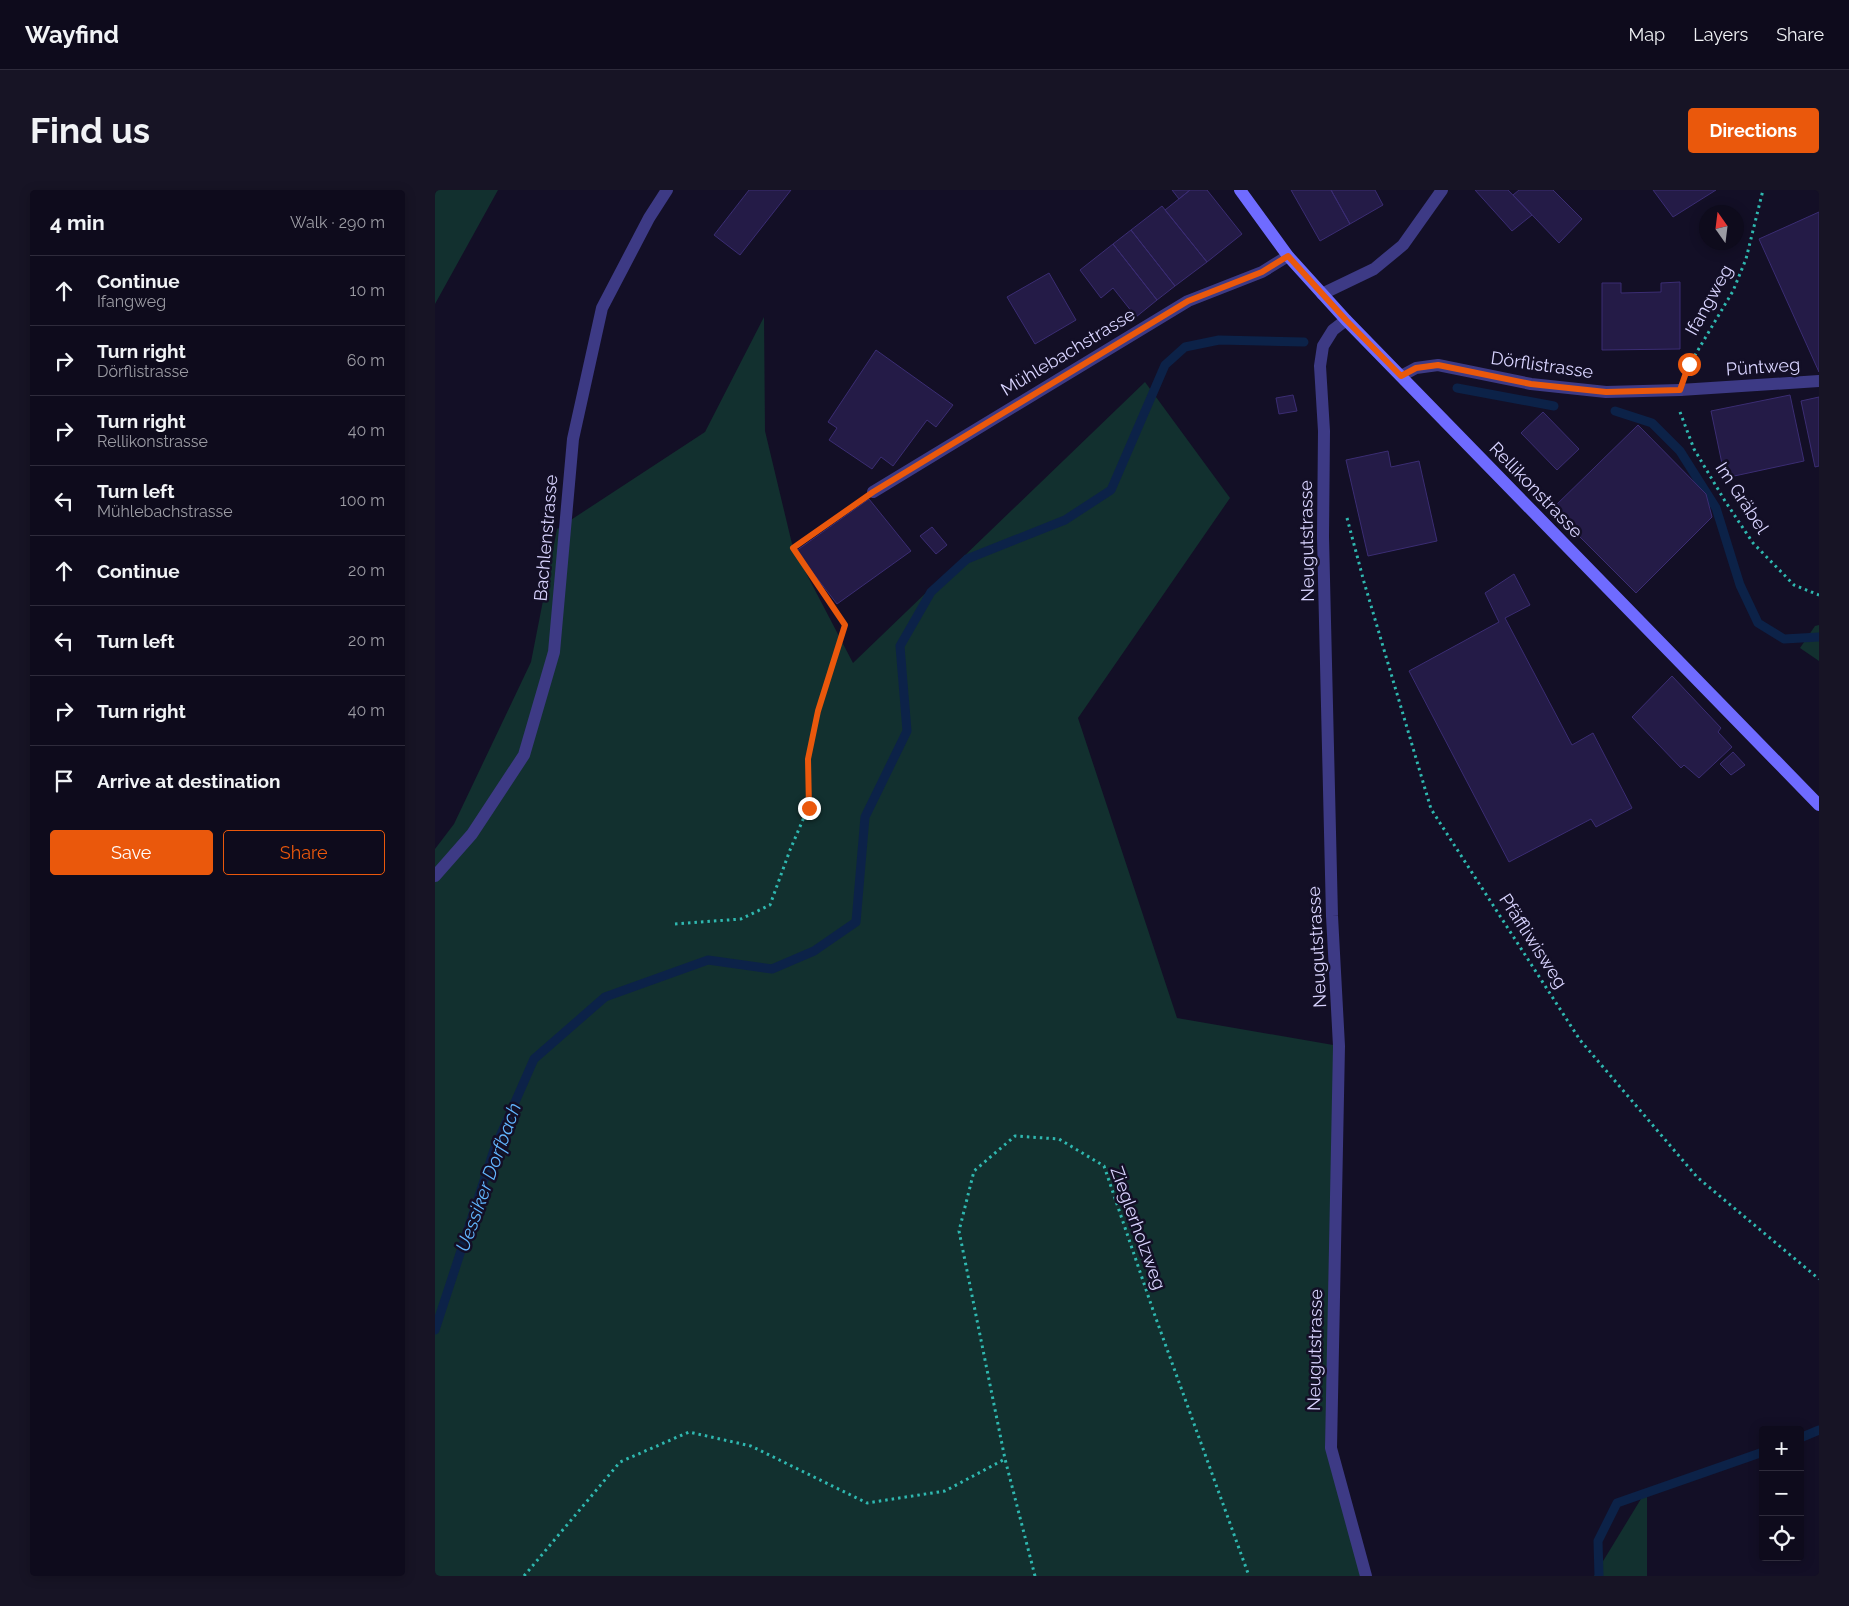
<!DOCTYPE html>
<html lang="en">
<head>
<meta charset="utf-8">
<style>
  :root { --surface:#0e0b1c; --page:#171425; --text:#f1f3f6; --muted:#9b9ba3; --line:#2e2b3b; --accent:#ea580c }
  body { margin:0; font-family:Raleway,sans-serif; background:var(--page); color:var(--text) }
  .controls { position:absolute; right:15px; bottom:15px; display:grid; overflow:hidden; border-radius:5px; box-shadow:0 2px 12px #0003 }
  .controls button { width:45px; height:45px; display:grid; place-items:center; padding:0; border:0; border-bottom:1px solid var(--line); background:var(--surface); color:var(--text); font:25px sans-serif }
  .compass { position:absolute; left:1264px; top:15px; width:45px; height:45px; border-radius:50%; background:var(--surface); box-shadow:0 2px 12px #0003; rotate:346deg }
  .stop { position:absolute; width:15px; height:15px; margin:-11px; border:4px solid #ea580c; border-radius:50%; background:#fff }
  .stop.end { background:#ea580c; border-color:#fff; box-shadow:0 1px 5px #0008 }
  .list { margin:0; padding:0; list-style:none }
  h2 { display:flex; justify-content:space-between; align-items:center; height:65px; margin:0; padding:0 20px; font-size:21px }
  h2 small { font-size:16px; font-weight:400; color:var(--muted) }
  .list li { display:grid; grid-template-columns:32px 1fr auto; gap:15px; align-items:center; box-sizing:border-box; height:70px; padding:0 20px; border-top:1px solid var(--line) }
  .list b { display:block; font-size:19px; white-space:nowrap }
  .list p { margin:0; font-size:16px; white-space:nowrap; color:var(--muted) }
  .list em { font-size:16px; font-style:normal; color:var(--muted) }
  .actions { display:flex; gap:10px; padding:15px 20px }
  .actions a { flex:1; padding:11px 0; border:1px solid var(--accent); border-radius:5px; text-align:center; font-size:18px; color:var(--accent) }
  .actions .main { background:var(--accent); color:#fff }
  .icon { flex:none; width:28px; height:28px; fill:none; stroke:currentColor; stroke-width:2; stroke-linecap:round; stroke-linejoin:round }
  .map { position:relative; flex:none; width:1384px; height:1386px; overflow:hidden; border-radius:5px }
  header { display:flex; align-items:center; gap:30px; box-sizing:border-box; height:70px; padding:0 25px; background:var(--surface); border-bottom:1px solid var(--line) }
  header strong { font-size:24px }
  nav { display:flex; gap:28px; margin-inline-start:auto; font-size:18px }
  .intro { display:flex; align-items:center; justify-content:space-between; box-sizing:border-box; height:120px; padding:0 30px }
  h1 { margin:0; font-size:35px }
  .button { padding:12px 22px; border-radius:5px; background:var(--accent); color:#fff; font-size:18px; font-weight:700 }
  main { display:flex; gap:30px; padding:0 30px }
  aside { flex:1; background:var(--surface); border-radius:5px; box-shadow:0 2px 12px #0003 }
  .map>svg:first-child { display:block }
  .green { fill:#12302f }
  .lines { fill:none; stroke-linecap:round; stroke-linejoin:round }
  .stream { stroke:#0c2248; stroke-width:9 }
  .building { fill:#241b47; stroke:#3b2d73 }
  .path { stroke:#2fb8b0; stroke-width:3; stroke-dasharray:2.5 4; stroke-linecap:butt }
  .lane { stroke:#3d3a85; stroke-width:12 }
  .street { stroke:#3d3a85; stroke-width:12 }
  .secondary { stroke:#6f6bff; stroke-width:12 }
  .route { stroke:#ea580c; stroke-width:6 }
  .labels { text-anchor:middle; stroke-width:5; stroke-linejoin:round; paint-order:stroke }
  .street-label { font-size:18px; fill:#d9d4ff; stroke:#130f26 }
  .water-label { font-size:19px; font-style:italic; fill:#62b6ff; stroke:#130f26 }
</style>
</head>
<body>
<header>
<strong>Wayfind</strong>
<nav><a>Map</a><a>Layers</a><a>Share</a></nav>
</header>
<div class="intro"><h1>Find us</h1><a class="button">Directions</a></div>
<main>
<aside>
<h2>4 min<small>Walk · 290 m</small></h2>
<ul class="list">
<li><svg class="icon" aria-label="ahead" viewBox="0 0 24 24"><path d="M12 20V5M6 11l6-6 6 6"/></svg><div><b>Continue</b><p>Ifangweg</p></div><em>10 m</em></li>
<li><svg class="icon" aria-label="right" viewBox="0 0 24 24"><path d="M7 20v-9h11M14 6l5 5-5 5"/></svg><div><b>Turn right</b><p>Dörflistrasse</p></div><em>60 m</em></li>
<li><svg class="icon" aria-label="right" viewBox="0 0 24 24"><path d="M7 20v-9h11M14 6l5 5-5 5"/></svg><div><b>Turn right</b><p>Rellikonstrasse</p></div><em>40 m</em></li>
<li><svg class="icon" aria-label="left" viewBox="0 0 24 24"><path d="M17 20v-9H6M10 6l-5 5 5 5"/></svg><div><b>Turn left</b><p>Mühlebachstrasse</p></div><em>100 m</em></li>
<li><svg class="icon" aria-label="ahead" viewBox="0 0 24 24"><path d="M12 20V5M6 11l6-6 6 6"/></svg><div><b>Continue</b></div><em>20 m</em></li>
<li><svg class="icon" aria-label="left" viewBox="0 0 24 24"><path d="M17 20v-9H6M10 6l-5 5 5 5"/></svg><div><b>Turn left</b></div><em>20 m</em></li>
<li><svg class="icon" aria-label="right" viewBox="0 0 24 24"><path d="M7 20v-9h11M14 6l5 5-5 5"/></svg><div><b>Turn right</b></div><em>40 m</em></li>
<li><svg class="icon" aria-label="arrive" viewBox="0 0 24 24"><path d="M6 21V4h12l-3 4 3 4H6"/></svg><div><b>Arrive at destination</b></div></li>
</ul>
<div class="actions"><a class="main">Save</a><a>Share</a></div>
</aside>
<div class="map">
<svg width="1384" height="1386" viewBox="0 0 1384 1386">
  <rect width="100%" height="100%" fill="#130f26"/>
  <path class="green" d="M0 0H63L0 114Z
    M329 127 330 241 358 358 418 473 710 192 795 308 643 528 742 828 904 856 896 1258 931 1386H0V659L19 634 96 472 122 339 270 242Z
    M1384 435V471L1365 458 1380 436Z
    M1212 1299V1386H1159Z"/>
  <g class="lines">
    <path class="stream" d="M1022 198 1119 216
      M1180 221 1217 233 1245 261 1281 318 1305 395 1323 433 1349 449 1384 447
      M0 1140 59 960 99 869 170 807 273 770 337 779 379 761 421 732 430 627 472 541 465 456 496 402 532 369 630 330 676 300 730 175 750 157 784 150 869 152
      M1365 1248 1384 1240
      M1164 1386 1163 1351 1182 1313 1328 1262"/>
  </g>
  <path class="building" d="M314 0H356L305 65 279 45Z
    M737 0H755L744 9Z
    M755 0H772L807 44 772 72 730 20Z
    M856 0H896L915 34 885 51Z
    M896 0H940L948 15 915 34Z
    M1040 0H1073L1097 25 1077 41Z
    M1084 0H1118L1147 29 1124 53 1078 5Z
    M1218 0H1281L1238 27Z
    M727 16 772 72 740 96 696 40Z
    M1384 22V182L1324 49Z
    M696 40 740 96 722 110 678 54Z
    M678 54 722 110 701 127 678 98 666 108 645 80Z
    M614 83 641 130 600 154 572 107Z
    M1245 92V159L1167 160V93H1186V103L1226 102V93Z
    M441 160 518 215 501 237 492 230 458 276 446 267 437 279 394 250 402 238 393 232Z
    M858 205 862 221 844 224 841 208Z
    M1355 205 1369 271 1290 288 1276 221Z
    M1384 207V276L1380 277 1366 211Z
    M1108 222 1144 259 1122 280 1086 243Z
    M1203 235 1271 304 1277 327 1201 403 1117 319Z
    M953 261 956 277 984 271 1002 351 933 366 911 270Z
    M434 309 476 361 402 414 361 361Z
    M497 337 512 355 501 364 485 346Z
    M1079 384 1095 415 1070 428 1137 555 1158 543 1197 618 1161 637 1156 629 1074 672 974 481 1064 432 1050 403Z
    M1237 486 1286 538 1283 542 1297 557 1264 588 1249 575 1246 578 1197 527Z
    M1298 562 1310 575 1296 585 1285 574Z"/>
  <g class="lines">
    <path class="path" d="M1253 177 1298 101 1311 69 1328 0
      M1245 222 1259 259 1290 311 1318 353 1359 395 1384 405
      M912 328 929 392 996 619 1145 850 1262 987 1384 1089
      M240 734 306 729 335 715 355 660 373 618V569L383 521 410 435 358 358 420 315
      M89 1386 185 1272 254 1242 316 1256 432 1313 510 1301 570 1269
      M600 1386 570 1269 524 1041 539 981 580 946 624 949 669 976 719 1123 814 1386"/>
    <path class="lane" d="M887 104 939 79 968 55 1007 0
      M1245 200 1384 191"/>
    <path class="street" d="M911 130 898 140 888 156 885 176 889 241 888 347 897 726 904 856 896 1258 931 1386
      M966 186 981 178 1003 175 1096 194 1171 202 1245 200
      M438 302 753 111 827 82 853 66
      M0 686 37 644 89 565 119 462 138 249 167 118 214 28 232 0"/>
    <path class="secondary" d="M805 0 853 66 911 130 1384 615"/>
  </g>
  <g class="lines">
    <path class="route" d="M374 618 373 569 383 521 410 435 358 358 438 302 753 111 827 82 853 66 911 130 966 186 981 178 1003 175 1096 194 1171 202 1245 200 1254 174"/>
  </g>
  <g class="labels">
    <g class="street-label">
      <text transform="translate(1274 110) rotate(-61)" y="6">Ifangweg</text>
      <text transform="translate(633 162) rotate(-31)" y="6">Mühlebachstrasse</text>
      <text transform="translate(1107 175) rotate(8)" y="6">Dörflistrasse</text>
      <text transform="translate(1328 177) rotate(-4)" y="6">Püntweg</text>
      <text transform="translate(1101 300) rotate(46)" y="6">Rellikonstrasse</text>
      <text transform="translate(1307 308) rotate(57)" y="6">Im Gräbel</text>
      <text transform="translate(111 348) rotate(-85)" y="6">Bachlenstrasse</text>
      <text transform="translate(872 351) rotate(-91)" y="6">Neugutstrasse</text>
      <text transform="translate(1098 751) rotate(57)" y="6">Pfäffliwisweg</text>
      <text transform="translate(882 757) rotate(-93)" y="6">Neugutstrasse</text>
      <text transform="translate(703 1038) rotate(70)" y="6">Zieglerholzweg</text>
      <text transform="translate(880 1160) rotate(-89)" y="6">Neugutstrasse</text>
    </g>
    <g class="water-label">
      <text transform="translate(53 987) rotate(-70)" y="7">Uessiker Dorfbach</text>
    </g>
  </g>
</svg>
<div class="controls">
<button>+</button>
<button>−</button>
<button><svg class="icon" aria-label="locate" viewBox="0 0 24 24"><circle cx="12" cy="12" r="6"/><path d="M12 2v4M12 18v4M2 12h4M18 12h4"/></svg></button>
</div>
<svg class="compass" viewBox="-18 -18 36 36"><path d="M0-13l5 13h-10z" fill="#e53935"/><path d="M0 13l5-13h-10z" fill="#9b9ba3"/></svg>
<div class="stop" style="left:1254px;top:174px"></div>
<div class="stop end" style="left:374px;top:618px"></div>
</div>
</main>
</body>
</html>
